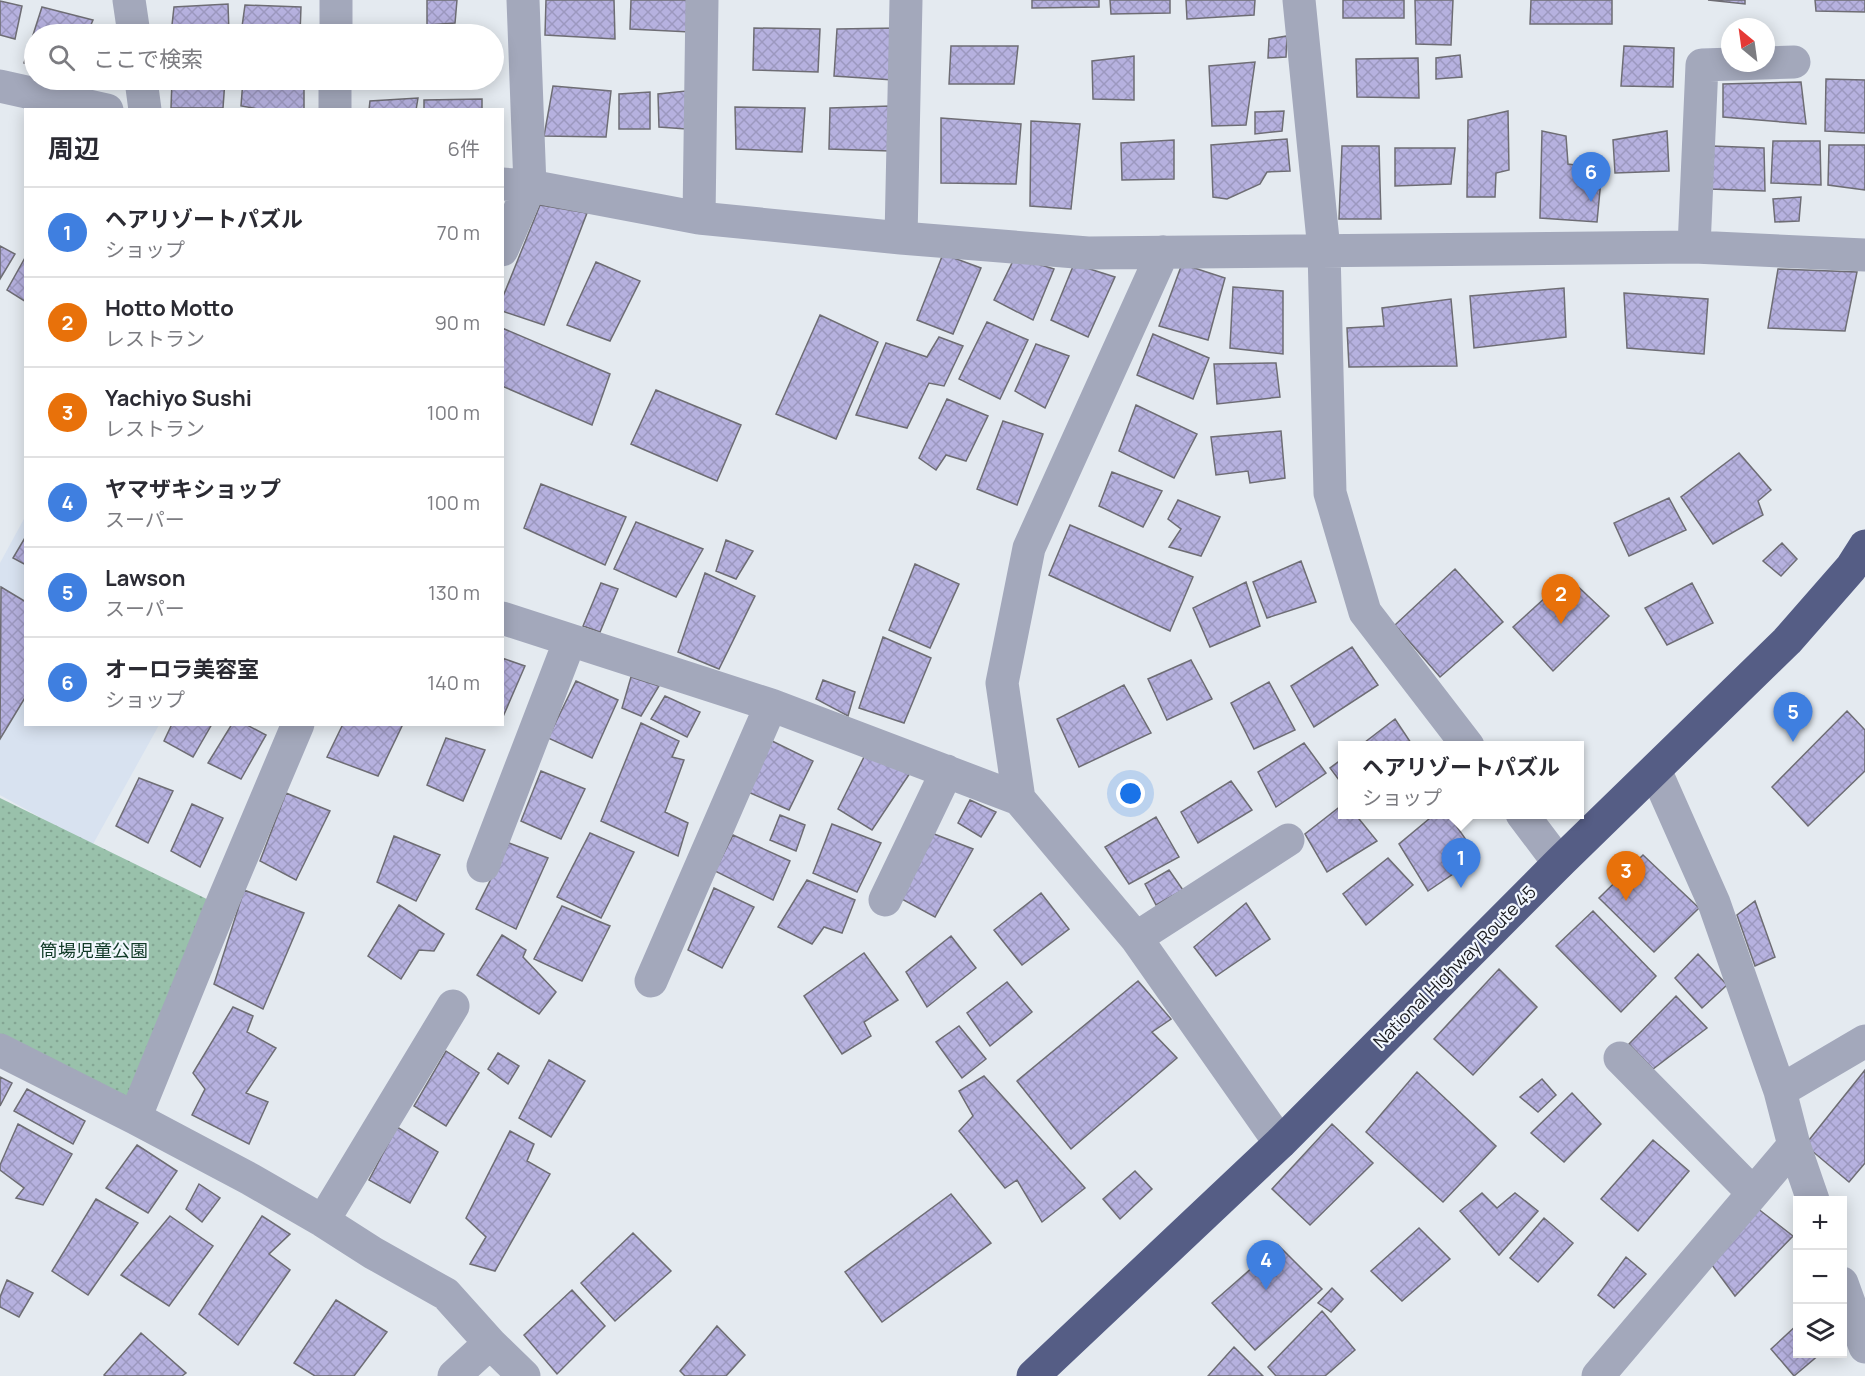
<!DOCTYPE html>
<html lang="ja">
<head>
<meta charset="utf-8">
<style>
  :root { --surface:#fff; --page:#f2f2f3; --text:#2b2b33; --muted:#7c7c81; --line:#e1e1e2; --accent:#1a73e8 }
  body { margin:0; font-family:Manrope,"Noto Sans JP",sans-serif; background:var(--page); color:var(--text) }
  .controls { position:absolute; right:18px; bottom:18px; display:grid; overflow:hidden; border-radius:0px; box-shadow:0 3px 15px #0003 }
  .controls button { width:54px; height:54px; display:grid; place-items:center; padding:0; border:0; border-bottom:2px solid var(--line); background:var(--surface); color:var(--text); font:30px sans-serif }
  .compass { position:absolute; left:1721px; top:18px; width:54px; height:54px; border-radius:50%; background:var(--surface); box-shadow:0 3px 15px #0003; rotate:331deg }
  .you { position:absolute; left:1131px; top:794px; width:21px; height:21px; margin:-15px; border:4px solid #fff; border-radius:50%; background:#1a73e8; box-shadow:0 0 0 9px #1a73e833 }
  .badge { display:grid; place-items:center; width:39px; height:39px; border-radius:50%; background:var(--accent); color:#fff; font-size:20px; font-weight:700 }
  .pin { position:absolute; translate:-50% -50px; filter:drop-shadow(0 2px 3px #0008) }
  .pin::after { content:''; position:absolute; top:32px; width:21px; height:18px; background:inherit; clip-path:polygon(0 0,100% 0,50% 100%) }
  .popup { position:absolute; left:1338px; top:741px; width:246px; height:78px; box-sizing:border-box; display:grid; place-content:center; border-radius:0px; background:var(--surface); filter:drop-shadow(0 2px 4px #0005); font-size:20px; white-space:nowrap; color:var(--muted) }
  .popup b { font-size:22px; color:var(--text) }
  .popup::after { content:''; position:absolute; left:50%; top:100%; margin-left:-12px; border:12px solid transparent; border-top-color:var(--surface) }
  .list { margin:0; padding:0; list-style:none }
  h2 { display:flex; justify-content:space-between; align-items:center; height:78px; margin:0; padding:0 24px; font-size:26px }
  h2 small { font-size:20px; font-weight:400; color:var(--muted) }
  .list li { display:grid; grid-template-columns:39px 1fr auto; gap:18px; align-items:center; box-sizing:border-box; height:90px; padding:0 24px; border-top:2px solid var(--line) }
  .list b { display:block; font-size:22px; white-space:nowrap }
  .list p { margin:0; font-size:20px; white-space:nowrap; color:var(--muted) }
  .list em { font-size:20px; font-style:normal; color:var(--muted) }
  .icon { flex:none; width:33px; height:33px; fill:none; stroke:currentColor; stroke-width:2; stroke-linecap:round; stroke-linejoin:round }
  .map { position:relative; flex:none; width:1865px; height:1376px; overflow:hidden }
  .search { position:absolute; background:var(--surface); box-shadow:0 3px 15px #0003; left:24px; top:24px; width:480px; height:66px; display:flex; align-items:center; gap:15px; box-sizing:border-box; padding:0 21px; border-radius:33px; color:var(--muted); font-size:22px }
  .panel { position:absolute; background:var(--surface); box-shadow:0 3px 15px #0003; left:24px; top:108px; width:480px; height:618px; border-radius:0px }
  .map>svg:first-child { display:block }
  .built { fill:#d8e2f0 }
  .park { fill:url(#park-dots) }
  .building { fill:url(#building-cross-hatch); stroke:#6e6d74; stroke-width:1.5 }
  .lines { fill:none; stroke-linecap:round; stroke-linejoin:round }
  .street { stroke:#a3a8bb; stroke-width:33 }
  .highway { stroke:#555d85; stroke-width:33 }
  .labels { text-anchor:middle; stroke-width:4.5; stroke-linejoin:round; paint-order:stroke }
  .park-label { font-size:18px; fill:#103a27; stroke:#f2f7fe }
  .street-label { font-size:18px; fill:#1a1b1e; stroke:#f2f7fe }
</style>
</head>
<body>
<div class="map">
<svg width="1865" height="1376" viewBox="0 0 1865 1376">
  <defs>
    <pattern id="park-dots" width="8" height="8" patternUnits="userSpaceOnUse" patternTransform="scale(1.5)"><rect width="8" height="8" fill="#99c1ab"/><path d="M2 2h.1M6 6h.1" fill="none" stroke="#83a593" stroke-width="1.8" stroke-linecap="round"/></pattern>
    <pattern id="building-cross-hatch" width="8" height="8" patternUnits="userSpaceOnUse" patternTransform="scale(1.5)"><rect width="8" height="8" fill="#b6b1df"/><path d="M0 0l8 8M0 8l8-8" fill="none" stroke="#9c98bf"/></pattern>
  </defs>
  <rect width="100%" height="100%" fill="#e4eaf0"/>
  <path class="built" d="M25 517 26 724 159 725 92 846 0 795V563Z"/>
  <path class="park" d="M0 798 221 906 126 1099 0 1037Z"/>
  <path class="building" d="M427 0H457L455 23 427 25Z
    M546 0H614L615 39 545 35Z
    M631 0H691L690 32 630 29Z
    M1032 0H1099V7L1032 8Z
    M1110 0H1170V13L1111 14Z
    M1186 0H1255L1254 15 1187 19Z
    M1343 0H1404V18H1343Z
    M1415 0H1453L1451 45 1416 44Z
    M1531 0H1612V24H1530Z
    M1708 0H1745V4Z
    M1815 0H1865V12L1816 11Z
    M0 1 22 6 15 39 0 35Z
    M228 4 229 34H171L174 7Z
    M245 5 301 7 300 34H241Z
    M42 7 93 20 87 34H34V65L24 63Z
    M348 25 389 26V34H348Z
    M754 28 820 29 818 72 753 70Z
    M898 28 893 80 834 76 837 29Z
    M430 31H481L480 34H430Z
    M1287 36 1286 57 1268 58 1269 39Z
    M951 46H1018L1014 84H949Z
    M1624 46 1674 48 1673 87 1621 86Z
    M1460 55 1462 77 1436 79V58Z
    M1134 56V100L1093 99 1092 61Z
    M1418 58 1419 98 1357 97 1356 59Z
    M1255 62 1246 125 1212 126 1209 66Z
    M1826 79 1865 80V133L1825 131Z
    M172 80H225L223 108H171Z
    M243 80H304V110H264L241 106Z
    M1801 82 1806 124 1723 117V84Z
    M553 86 611 91 606 137 544 136Z
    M686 91V129L659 127 658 94Z
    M650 92V129H619V94Z
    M418 98 416 110H369L370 101Z
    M482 99V110H424V100Z
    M890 106V151L829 149 830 108Z
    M735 107 805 108 802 152 736 149Z
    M1284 111 1282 131 1255 134V112Z
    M1508 111 1509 170 1496 173 1495 197H1467L1468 120Z
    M941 118 1021 124 1016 184 941 183Z
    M1031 121 1080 124 1071 209 1030 206Z
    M1542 131 1566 136 1568 164 1602 169 1597 222 1540 218Z
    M1667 131 1669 171 1615 173 1613 140Z
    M1287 139 1290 171 1267 172 1260 184 1227 199 1213 197 1211 145Z
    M1174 140V179L1122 180 1121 143Z
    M1773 141H1820L1821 185 1771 183Z
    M1829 145H1865V190L1828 185Z
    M1342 146H1379L1381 219H1339Z
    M1712 146 1764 148 1765 191 1710 189Z
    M1395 148H1455L1451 184 1395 186Z
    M1801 197 1799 221 1775 222 1773 199Z
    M540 205 587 213 544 325 502 311V299Z
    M0 246 15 254 0 279Z
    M943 254 981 268 953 334 917 320Z
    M26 256V302L7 290Z
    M1015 257 1054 269 1033 320 994 300Z
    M596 262 640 281 610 341 567 325Z
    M1074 264 1115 277 1088 337 1051 320Z
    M1182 264 1225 278 1208 340 1159 326Z
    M1778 269 1857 272 1845 331 1768 328Z
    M1233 287 1283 291V354L1230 348Z
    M1564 288 1566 337 1474 348 1470 296Z
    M1624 293 1708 299 1704 354 1627 348Z
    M1451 299 1457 366 1349 367 1347 328 1384 326 1382 308Z
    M820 315 878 342 836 439 776 414Z
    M987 322 1028 340 1000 399 959 379Z
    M502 328 610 374 592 425 502 386Z
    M1153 334 1209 358 1193 399 1137 375Z
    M939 337 963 346 944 386 929 383 907 428 856 415 886 343 927 357Z
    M1036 344 1069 356 1045 408 1015 391Z
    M1276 363 1280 397 1217 404 1214 364Z
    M656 390 741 425 717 481 631 444Z
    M947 399 988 416 966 461 946 455 936 470 919 458Z
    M1136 405 1197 434 1174 478 1119 451Z
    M1003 421 1043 434 1017 505 977 489Z
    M1281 431 1285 478 1250 483 1248 471 1216 475 1211 437Z
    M1739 453 1771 490 1758 501 1763 515 1713 544 1681 497Z
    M1112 472 1162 491 1143 527 1099 506Z
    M541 484 626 517 605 565 524 528Z
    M1669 498 1686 530 1629 556 1614 523Z
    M1178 500 1220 517 1201 556 1169 547 1181 529 1168 519Z
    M636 522 703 549 676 597 614 569Z
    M1070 525 1193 577 1170 631 1049 575Z
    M26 536V565L13 558Z
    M726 540 753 551 736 579 716 571Z
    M1782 543 1797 559 1781 576 1763 561Z
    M1301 561 1316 602 1267 618 1253 582Z
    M915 564 959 584 930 648 889 630Z
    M1455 569 1503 622 1440 677 1395 625Z
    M705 573 755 596 719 669 678 652Z
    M1568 577 1609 616 1553 671 1513 627Z
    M1246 582 1260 626 1210 647 1193 608Z
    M601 583 618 589 600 632 583 626Z
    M1692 583 1713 623 1667 645 1645 608Z
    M1 587 26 602V696L0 739Z
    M883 637 931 658 904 723 859 708Z
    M1352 647 1378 685 1314 727 1291 686Z
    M502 658 525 666 502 719Z
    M1191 660 1212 699 1167 720 1148 679Z
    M631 677 659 686 641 716 622 708Z
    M823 680 855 692 848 716 816 699Z
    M576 681 618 700 592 758 548 738Z
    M1269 682 1295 730 1254 749 1231 703Z
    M1124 685 1151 733 1079 767 1057 719Z
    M665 696 700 712 687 737 651 719Z
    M1847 711 1865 730V771L1808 826 1772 787Z
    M1395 719 1413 746H1360Z
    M641 723 679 741 672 757 684 760 665 812 688 823 678 856 601 821Z
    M172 724H212L193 757 164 741Z
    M232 724H245L266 735 241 779 208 763Z
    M343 724H403L378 776 327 757Z
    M446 738 485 750 463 801 427 785Z
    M770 740 813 761 789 810 746 791Z
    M1304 743 1326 773 1276 807 1258 772Z
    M865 755 910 773 872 830 838 809Z
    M1342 759V784L1330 768Z
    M541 771 585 789 561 839 521 821Z
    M139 778 173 791 148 843 116 826Z
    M1231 781 1252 810 1198 843 1181 812Z
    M286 793 330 811 296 880 260 861Z
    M970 800 996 812 981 837 958 823Z
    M192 804 223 818 200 867 171 851Z
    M1342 805V814H1355L1377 841 1327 872 1305 834Z
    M1435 814H1448L1478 857 1428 891 1399 844Z
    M780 815 805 825 796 851 770 840Z
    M1156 817 1179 857 1129 884 1105 847Z
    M832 824 881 843 857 892 813 873Z
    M929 832 973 849 935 917 898 897Z
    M590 833 634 852 601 918 557 897Z
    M733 835 790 861 773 900 715 871Z
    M394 836 440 855 416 901 377 882Z
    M509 843 548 858 516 929 476 909Z
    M1643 855 1699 908 1654 952 1599 898Z
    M1388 858 1413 885 1366 925 1343 894Z
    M1169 870 1183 890 1156 905 1145 884Z
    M807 880 855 900 842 933 824 927 812 944 778 927Z
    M714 888 754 907 722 968 688 950Z
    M244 890 304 913 263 1009 214 984Z
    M1041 893 1069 929 1022 965 994 930Z
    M1755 901 1775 957 1755 966 1737 915Z
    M1246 903 1270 939 1216 976 1194 947Z
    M399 905 444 934 434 951 419 950 401 979 368 956Z
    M562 906 610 926 582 981 534 959Z
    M1593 911 1656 976 1621 1012 1556 946Z
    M502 935 526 950 523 957 556 992 539 1014 477 975Z
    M951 936 976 968 927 1007 906 972Z
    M864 953 898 1000 864 1022 871 1036 842 1054 804 996Z
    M1698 954 1727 985 1702 1008 1675 978Z
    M1499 969 1537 1007 1473 1075 1434 1039Z
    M1138 981 1171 1019 1152 1032 1177 1058 1071 1149 1017 1081Z
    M1007 982 1032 1012 990 1046 967 1013Z
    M1676 996 1707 1028 1653 1069 1629 1044Z
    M233 1007 253 1016 247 1032 276 1048 246 1093 268 1102 249 1144 192 1115 205 1089 193 1073Z
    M959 1026 986 1059 962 1078 936 1042Z
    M446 1051 479 1073 446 1126 414 1106Z
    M498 1053 519 1066 508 1084 488 1069Z
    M549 1060 585 1081 551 1137 519 1118Z
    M1865 1070V1163L1849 1182 1805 1145Z
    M1417 1072 1496 1146 1443 1202 1366 1132Z
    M984 1076 1085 1188 1042 1222 1017 1180 1005 1188 959 1131 973 1116 959 1091Z
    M0 1077 12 1083 0 1106Z
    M1542 1079 1556 1095 1538 1112 1520 1097Z
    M27 1089 85 1121 73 1144 14 1111Z
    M1572 1093 1601 1124 1564 1162 1531 1133Z
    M18 1124 72 1154 43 1205 16 1198 24 1188 0 1170V1165Z
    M1332 1124 1373 1163 1310 1225 1272 1189Z
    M397 1127 438 1152 410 1203 369 1180Z
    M510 1131 534 1144 527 1161 550 1174 495 1271 470 1264 486 1237 466 1218Z
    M1653 1140 1689 1171 1638 1231 1601 1199Z
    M137 1145 177 1171 148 1213 106 1188Z
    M1135 1171 1152 1189 1120 1219 1103 1199Z
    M199 1184 220 1198 202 1222 186 1209Z
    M1482 1193 1497 1208 1515 1193 1538 1211 1499 1255 1460 1211Z
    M951 1194 991 1243 882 1322 845 1272Z
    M96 1199 138 1223 88 1295 52 1271Z
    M1757 1208 1793 1236 1735 1296 1709 1261Z
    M170 1216 213 1246 169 1306 121 1275Z
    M262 1216 290 1234 269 1254 290 1270 238 1345 199 1314Z
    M1544 1218 1573 1243 1538 1282 1510 1258Z
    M1419 1228 1450 1259 1402 1301 1371 1271Z
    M633 1233 671 1271 615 1321 581 1283Z
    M1278 1245 1322 1289 1255 1350 1212 1303Z
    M1626 1257 1646 1274 1614 1308 1598 1295Z
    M7 1280 33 1293 19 1317 0 1307V1297Z
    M1332 1288 1343 1299 1331 1312 1318 1303Z
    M572 1290 605 1326 557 1374 524 1335Z
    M336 1300 387 1332 354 1376H315L294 1363Z
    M1322 1311 1355 1350 1325 1376H1276L1268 1367Z
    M1798 1324V1354H1820L1794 1376 1771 1349Z
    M717 1326 745 1355 726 1376H685L680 1371Z
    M141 1333 186 1373 182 1376H106L104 1375Z
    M1234 1347 1263 1376H1208Z"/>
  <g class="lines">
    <path class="street" d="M129 0 134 34
      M1299 0 1324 250 1330 493 1365 612 1468 746
      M336 34V0
      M141 80 145 110
      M0 86 107 110
      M335 110V80
      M502 184 530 186 699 218 901 238 1088 253 1694 247 1865 255
      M699 218 702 0
      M901 238 906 0
      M1694 247 1702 65 1794 62
      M502 250 530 186 523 0
      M502 618 771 705 1019 799 1136 938 1280 1143
      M1655 770 1714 903 1780 1091 1794 1145 1813 1200
      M1019 799 1002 683 1029 548 1163 252
      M1522 814 1559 863
      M483 866 570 640
      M885 900 947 771
      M1136 938 1288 840
      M651 981 771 705
      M0 1050 135 1118 250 1179 323 1221 373 1253 446 1294 490 1343 524 1376
      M1620 1058 1753 1193
      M1780 1091 1865 1041
      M135 1118 221 906 298 724
      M323 1221 453 1006
      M1842 1283 1865 1347
      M454 1376 490 1343
      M1598 1376 1794 1145"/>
    <path class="highway" d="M1033 1376 1280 1143 1559 863 1787 641 1851 568 1865 546"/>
  </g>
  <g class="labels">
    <g class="park-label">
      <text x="94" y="957">筒場児童公園</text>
    </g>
    <g class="street-label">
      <text transform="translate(1455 967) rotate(-45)" y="6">National Highway Route 45</text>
    </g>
  </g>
</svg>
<div class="controls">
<button>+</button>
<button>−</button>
<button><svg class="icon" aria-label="layers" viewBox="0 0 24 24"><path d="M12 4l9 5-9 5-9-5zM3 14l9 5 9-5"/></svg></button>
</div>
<svg class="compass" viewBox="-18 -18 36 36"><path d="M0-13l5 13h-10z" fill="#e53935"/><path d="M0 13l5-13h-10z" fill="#7c7c81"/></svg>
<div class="you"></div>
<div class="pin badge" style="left:1461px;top:888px;background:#3f7fe0">1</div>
<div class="popup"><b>ヘアリゾートパズル</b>ショップ</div>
<div class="pin badge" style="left:1561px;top:624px;background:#e8710a">2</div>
<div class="pin badge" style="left:1626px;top:901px;background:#e8710a">3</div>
<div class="pin badge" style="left:1266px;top:1290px;background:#3f7fe0">4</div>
<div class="pin badge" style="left:1793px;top:742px;background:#3f7fe0">5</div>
<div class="pin badge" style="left:1591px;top:202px;background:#3f7fe0">6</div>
<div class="search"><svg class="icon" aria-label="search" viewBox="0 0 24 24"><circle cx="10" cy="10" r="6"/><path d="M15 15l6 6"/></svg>ここで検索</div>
<section class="panel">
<h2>周辺<small>6件</small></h2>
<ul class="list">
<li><span class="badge" style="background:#3f7fe0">1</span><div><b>ヘアリゾートパズル</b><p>ショップ</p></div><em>70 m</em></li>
<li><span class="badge" style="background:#e8710a">2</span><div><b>Hotto Motto</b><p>レストラン</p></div><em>90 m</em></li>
<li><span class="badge" style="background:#e8710a">3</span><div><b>Yachiyo Sushi</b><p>レストラン</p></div><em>100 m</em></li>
<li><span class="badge" style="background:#3f7fe0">4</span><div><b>ヤマザキショップ</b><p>スーパー</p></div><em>100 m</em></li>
<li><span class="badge" style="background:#3f7fe0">5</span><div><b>Lawson</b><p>スーパー</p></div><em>130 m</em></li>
<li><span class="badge" style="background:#3f7fe0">6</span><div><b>オーロラ美容室</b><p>ショップ</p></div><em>140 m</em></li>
</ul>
</section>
</div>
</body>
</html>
